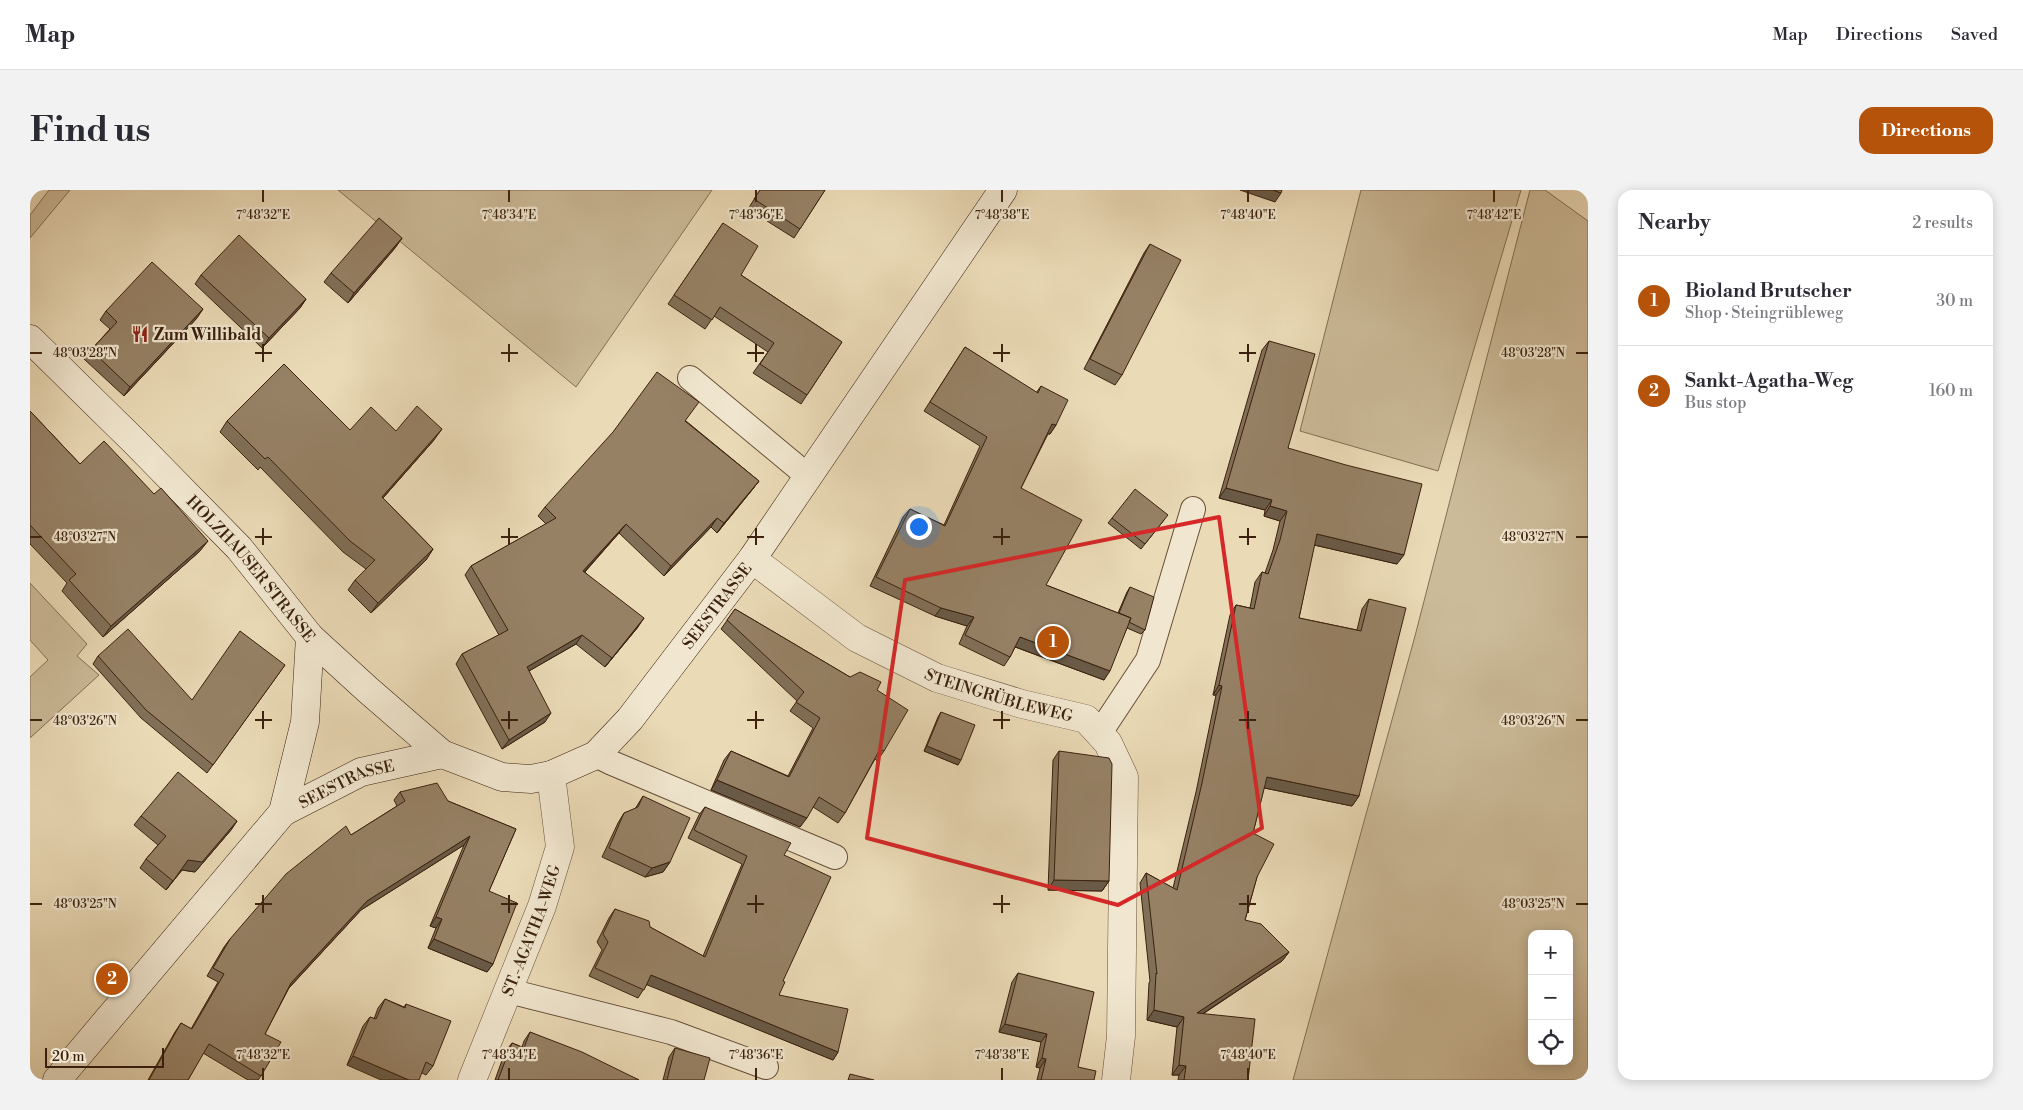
<!DOCTYPE html>
<html lang="en">
<head>
<meta charset="utf-8">
<style>
  :root { --surface:#fff; --page:#f2f2f3; --text:#2b2b33; --muted:#7c7c81; --line:#e1e1e2; --accent:#b45309 }
  body { margin:0; font-family:"Libre Bodoni",serif; background:var(--page); color:var(--text) }
  .controls { position:absolute; right:15px; bottom:15px; display:grid; overflow:hidden; border-radius:10px; box-shadow:0 2px 12px #0003 }
  .controls button { width:45px; height:45px; display:grid; place-items:center; padding:0; border:0; border-bottom:1px solid var(--line); background:var(--surface); color:var(--text); font:25px sans-serif }
  .scale { position:absolute; left:15px; bottom:12px; width:119px; box-sizing:border-box; padding-left:5px; border:2px solid #3b210e; border-top:0; font-size:14px; line-height:18px; white-space:nowrap; color:#3b210e; -webkit-text-stroke:4px #f1e7d0; paint-order:stroke }
  .you { position:absolute; left:888px; top:336px; width:18px; height:18px; margin:-12px; border:4px solid #fff; border-radius:50%; background:#1a73e8; box-shadow:0 0 0 8px #1a73e833 }
  .badge { display:grid; place-items:center; width:32px; height:32px; border-radius:50%; background:var(--accent); color:#fff; font-size:16px; font-weight:700 }
  .pin { position:absolute; translate:-50% -50%; border:2px solid #fff; box-shadow:0 1px 5px #0006 }
  .list { margin:0; padding:0; list-style:none }
  h2 { display:flex; justify-content:space-between; align-items:center; height:65px; margin:0; padding:0 20px; font-size:21px }
  h2 small { font-size:16px; font-weight:400; color:var(--muted) }
  .list li { display:grid; grid-template-columns:32px 1fr auto; gap:15px; align-items:center; box-sizing:border-box; height:90px; padding:0 20px; border-top:1px solid var(--line) }
  .list b { display:block; font-size:19px; white-space:nowrap }
  .list p { margin:0; font-size:16px; white-space:nowrap; color:var(--muted) }
  .list em { font-size:16px; font-style:normal; color:var(--muted) }
  .icon { flex:none; width:28px; height:28px; fill:none; stroke:currentColor; stroke-width:2; stroke-linecap:round; stroke-linejoin:round }
  .map { position:relative; flex:none; width:1558px; height:890px; overflow:hidden; border-radius:15px }
  header { display:flex; align-items:center; gap:30px; box-sizing:border-box; height:70px; padding:0 25px; background:var(--surface); border-bottom:1px solid var(--line) }
  header strong { font-size:24px }
  nav { display:flex; gap:28px; margin-inline-start:auto; font-size:18px }
  .intro { display:flex; align-items:center; justify-content:space-between; box-sizing:border-box; height:120px; padding:0 30px }
  h1 { margin:0; font-size:35px }
  .button { padding:12px 22px; border-radius:15px; background:var(--accent); color:#fff; font-size:18px; font-weight:700 }
  main { display:flex; gap:30px; padding:0 30px }
  aside { flex:1; background:var(--surface); border-radius:15px; box-shadow:0 2px 12px #0003 }
  .map>svg:first-child { display:block }
  .green { fill:#cb9; stroke:#846e54; fill-rule:evenodd }
  .lines { fill:none; stroke-linecap:round; stroke-linejoin:round }
  .lane-casing { stroke:#674f38; stroke-width:26 }
  .street-casing { stroke:#674f38; stroke-width:29 }
  .secondary-casing { stroke:#3b210e; stroke-width:29 }
  .lane { stroke:#f1e7d0; stroke-width:24 }
  .street { stroke:#f1e7d0; stroke-width:28 }
  .secondary { stroke:#f1e7d0; stroke-width:28 }
  .wall { fill:#816f57; stroke:#3b210e }
  .shaded-wall { fill:#695a47; stroke:#3b210e }
  .building { fill:#968165; stroke:#3b210e }
  .marked { fill:none; stroke:#d62828; stroke-width:4; stroke-linejoin:round }
  .ticks { fill:none; stroke:#3b210e; stroke-width:2 }
  .labels { text-anchor:middle; stroke-width:4.5; stroke-linejoin:round; paint-order:stroke }
  .poi-label { font-size:16px; font-weight:bold; fill:#3b210e; stroke:#f1e7d0; text-anchor:start }
  .street-label { font-size:16px; fill:#3b210e; stroke:#f1e7d0 }
  .ticks-label { font-size:12px; text-anchor:middle; fill:#3b210e; stroke:#f1e7d0; stroke-width:4.5; stroke-linejoin:round; paint-order:stroke }
</style>
</head>
<body>
<header>
<strong>Map</strong>
<nav><a>Map</a><a>Directions</a><a>Saved</a></nav>
</header>
<div class="intro"><h1>Find us</h1><a class="button">Directions</a></div>
<main>
<div class="map">
<svg width="1558" height="890" viewBox="0 0 1558 890">
  <rect width="100%" height="100%" fill="#eadab6"/>
  <filter id="stains"><feTurbulence type="fractalNoise" baseFrequency=".004" numOctaves="4"/><feColorMatrix values="0 0 0 0 .2 0 0 0 0 .09 0 0 0 0 .02 0 0 0 .5 -.17"/></filter>
  <radialGradient id="worn" r=".72"><stop offset=".6" stop-color="#630" stop-opacity="0"/><stop offset="1" stop-color="#630" stop-opacity=".3"/></radialGradient>
  <path class="green" d="M19 0H40L0 48V25Z
    M308 0H682L546 197Z
    M1331 0H1491L1408 281 1270 241Z
    M1500 0H1515L1558 31V890H1263L1385 446ZM1502 744H1539V871H1502Z
    M0 393 57 454 47 466 69 485 0 548V487L18 470 0 450Z"/>
  <g class="lines">
    <g class="lane-casing">
      <path id="lane" d="M660 188 779 287
        M1069 544 1118 470 1163 319
        M566 565 582 573 805 667
        M479 801 641 842 736 877"/>
    </g>
    <g class="street-casing">
      <g id="street">
        <path id="s1" d="M722 369 827 448 907 488 992 514 1056 529 1078 553 1094 587 1091 846 1086 890"/>
        <path id="s2" d="M442 890 512 716 530 657 521 585"/>
      </g>
    </g>
    <g class="secondary-casing">
      <g id="secondary">
        <path id="s3" d="M0 149 105 252 209 358 280 447 338 500 412 564 472 587 501 589 521 585 566 565 600 529 722 369 973 0"/>
        <path id="s4" d="M253 622 331 582 412 564"/>
        <path d="M27 890 253 622 275 532 280 447"/>
      </g>
    </g>
    <use href="#lane" class="lane"/>
    <use href="#street" class="street"/>
    <use href="#secondary" class="secondary"/>
  </g>
  <path class="wall" d="M730 0H795L764 48 718 19Z
    M693 33 711 85 812 152 771 214 723 183 738 162 684 126 675 139 638 114Z
    M372 48 365 58 318 113 294 92 301 83Z
    M1120 54 1092 185 1085 195 1054 179 1114 63Z
    M171 85 276 109 270 118 232 158 165 94Z
    M76 121 167 128 94 206 54 169 61 160 80 139 70 130Z
    M1239 151 1258 258 1367 374 1284 355 1269 428 1327 440 1332 419 1339 409 1329 606 1322 616 1234 598 1223 643 1227 687 1215 730 1259 762 1252 771 1173 824 1218 890H1148L1149 885H1142L1147 837 1117 830 1119 793 1120 791 1110 693 1116 683 1143 698 1166 602 1186 505H1183L1200 425 1206 415 1220 418 1225 392 1232 382 1235 383 1243 360 1250 331 1234 326 1235 320 1189 308 1232 160Z
    M935 157 1006 203 1011 196 1026 235 1020 244H1018L991 298 1016 395 1088 423 1097 402 1100 397 1115 440 1111 444 1097 438 1074 490 985 457 980 467 974 476 929 454 937 436 905 426 840 396 873 327 880 319 914 335 950 256 894 221Z
    M0 221 50 274 170 361 73 447 32 401 37 393 0 354Z
    M197 231 320 240 366 241 404 250 353 308 403 359 396 370 341 423 318 400 325 390 336 379 313 362 230 277 228 280 190 242Z
    M656 231 729 291 722 300 687 343 681 337 634 386 589 343 555 382 608 437 575 477 546 454 499 481 515 532 472 559 426 474 432 464 469 445 435 385 441 376 516 334 508 326 515 317Z
    M1082 328 1134 330 1111 359 1078 333Z
    M705 419 820 487 847 500 854 561 847 571 845 569 815 623 808 633 783 617 770 637 681 600 694 570 701 561 758 586 783 538 760 521 767 511 691 439Z
    M68 466 162 510 255 475 177 583 111 528 63 474Z
    M911 522 928 575 894 561 908 527Z
    M1029 561 1079 691 1072 701 1018 700 1023 570Z
    M370 602 418 611 486 639 459 701 463 774 457 782 398 758 406 738 400 736 434 655 331 720 259 798 235 844 231 886 228 890H218L173 863 158 890H118L145 842 151 833 161 839 188 792 177 786 194 757 200 749 321 645 367 616 364 610Z
    M613 606 640 672 633 682 615 687 572 667 588 633 594 623 605 619Z
    M675 617 754 665 753 791 749 805 808 862 803 870 617 794 608 808 559 786 572 760 567 752 579 728 585 719 620 737 673 766 712 674 658 648 669 625Z
    M111 626 207 631 201 640 165 682 152 680 136 700 110 678 116 669 128 655 104 635Z
    M988 783 1048 877 1064 890H1007L1010 878 1006 877 1011 852 969 842 982 792Z
    M355 809 374 817 376 814 403 876 396 885 392 883 317 875 333 836 340 827 344 829 348 818Z
    M500 842 609 890H465L475 862 482 853 492 857 494 851Z
    M645 858 674 890H633L639 867Z"/>
  <path class="shaded-wall" d="M1210 0H1243L1251 3 1245 12Z
    M372 48 365 58 318 113 324 103Z
    M276 109 270 118 232 158 239 148Z
    M173 119 167 128 94 206 100 197Z
    M1022 234 1026 235 1020 244 1016 243Z
    M412 239 404 250 344 318 352 307Z
    M729 291 722 300 687 343 694 333Z
    M1196 298 1242 310 1235 320 1189 308Z
    M1240 316 1257 321 1250 331 1234 326Z
    M687 328 681 337 634 386 641 376Z
    M596 334 589 343 547 390 553 381Z
    M1287 344 1374 365 1367 374 1280 354Z
    M178 351 170 361 73 447 81 436Z
    M403 359 396 370 341 423 348 413Z
    M911 418 944 427 937 436 905 426Z
    M614 428 608 437 575 477 582 468Z
    M552 445 546 454 490 486 497 477Z
    M990 447 1080 481 1074 490 983 456Z
    M1189 495 1192 496 1186 505H1183Z
    M521 523 515 532 472 559 479 550Z
    M897 556 931 570 928 575 894 561Z
    M1237 587 1329 606 1322 616 1230 597Z
    M687 590 777 628 770 637 681 600Z
    M207 631 201 640 165 682 152 680 136 700 158 670Z
    M440 646 434 655 331 720 255 802 261 793 337 711Z
    M640 672 633 682 615 687 622 678Z
    M1024 690 1079 691 1072 701 1018 700Z
    M406 727 412 729 406 738 400 736Z
    M404 749 463 774 457 782 398 758Z
    M1259 762 1252 771 1160 832 1167 823Z
    M621 785 808 862 803 870 615 794Z
    M1124 820 1154 827 1147 837 1117 830Z
    M975 834 1017 844 1011 852 969 842Z
    M323 866 379 890H351L317 875Z
    M1012 868 1016 869 1010 878 1006 877Z
    M1149 875 1156 876 1149 885H1142Z"/>
  <path class="building" d="M730 0H795L770 39 724 9Z
    M1243 0H1252L1251 3Z
    M349 28 372 48 324 103 301 83Z
    M693 33 728 56 711 85 812 152 777 205 730 174 744 153 690 117 682 130 644 105Z
    M209 45 276 109 239 148 171 85Z
    M1120 54 1151 70 1092 185 1060 169Z
    M122 72 173 119 100 197 61 160 87 132 76 121Z
    M1239 151 1285 164 1258 258 1316 275 1392 294 1374 365 1287 344 1269 428 1331 441 1339 409 1376 418 1329 606 1237 587 1223 643 1244 654 1227 687 1215 730 1231 734 1259 762 1167 823 1225 829 1218 890H1154L1156 876 1149 875 1154 827 1124 820 1126 783 1127 784 1116 683 1147 700 1172 593 1192 496 1189 495 1206 415 1224 419 1232 382 1238 384 1250 350 1257 321 1240 316 1242 310 1196 298Z
    M935 157 1008 203 1011 196 1038 210 1026 235 1022 234 991 298 1052 330 1016 395 1101 428 1080 481 990 447 980 467 935 445 944 427 911 418 846 387 880 319 915 336 957 247 900 212Z
    M254 174 320 240 341 217 366 241 387 216 412 239 352 307 403 359 348 413 325 390 345 370 320 351 238 267 235 269 197 231Z
    M627 182 669 212 655 231 729 291 694 333 687 328 641 376 596 334 553 381 614 428 582 468 552 445 497 477 521 523 479 550 432 464 478 440 441 376 526 328 515 317 583 242Z
    M0 221 50 274 74 251 124 304 131 298 178 351 81 436 39 390 46 384 0 335Z
    M1105 299 1138 325 1115 354 1082 328Z
    M1100 397 1124 407 1115 440 1099 432 1101 428 1089 423Z
    M705 419 820 487 830 482 851 492 847 500 878 520 854 561 850 559 815 623 789 607 777 628 687 590 701 561 759 587 790 528 766 512 774 502 697 430Z
    M98 439 162 510 210 441 255 475 183 575 116 520 68 466Z
    M911 522 945 535 931 570 897 556Z
    M1029 561 1079 568 1082 574 1079 691 1024 690Z
    M148 582 207 631 172 672 158 670 143 691 116 669 136 646 111 626Z
    M407 593 418 611 486 639 459 701 487 713 463 774 404 749 412 729 406 727 440 646 337 711 261 793 235 844 251 852 231 886 179 854 158 890H119L151 833 162 839 194 784 183 778 200 749 256 684 316 636 321 645 375 611 370 602Z
    M613 606 660 628 640 672 622 678 579 658 594 623 608 617Z
    M675 617 761 653 754 665 801 687 753 791 755 792 749 805 818 819 808 862 621 785 614 800 565 778 578 752 573 744 585 719 619 731 620 737 675 767 717 666 664 640Z
    M988 783 1064 802 1048 877 1066 881 1064 890H1011L1016 869 1012 868 1017 844 975 834Z
    M355 809 375 818 376 814 421 831 403 876 396 872 389 890H379L323 866 340 827 346 829Z
    M500 842 552 862 609 890H468L482 853 494 858Z
    M645 858 680 868 674 890H637Z
    M820 884 844 890H818Z"/>
  <path class="marked" d="M1189 327 1232 638 1088 715 837 648 875 390Z"/>
  <path class="ticks" d="M233 0V12M479 0V12M726 0V12M972 0V12M1218 0V12M1464 0V12M233 154V172M479 154V172M726 154V172M972 154V172M1218 154V172M0 163H12M225 163H242M471 163H488M717 163H734M963 163H980M1209 163H1226M1546 163H1558M233 338V355M479 338V355M726 338V355M972 338V355M1218 338V355M0 347H12M225 347H242M471 347H488M717 347H734M963 347H980M1209 347H1226M1546 347H1558M233 521V539M479 521V539M726 521V539M972 521V539M1218 521V539M0 530H12M225 530H242M471 530H488M717 530H734M963 530H980M1209 530H1226M1546 530H1558M233 705V723M479 705V723M726 705V723M972 705V723M1218 705V723M0 714H12M225 714H242M471 714H488M717 714H734M963 714H980M1209 714H1226M1546 714H1558M233 878V890M479 878V890M726 878V890M972 878V890M1218 878V890"/>
  <defs>
    <g id="restaurant-bare" transform="scale(1.35)"><path d="M-5-6h1v4h1v-4h1v4h1v-4h1v5L-1.5 .5V6h-2V.5L-5-1ZM5-6V6H3V1.5H1.5Q1.5-4 5-6Z" fill="#8f2418" stroke="#f1e7d0" stroke-width="2.5" paint-order="stroke"/></g>
  </defs>
  <g fill-rule="evenodd">
    <use href="#restaurant-bare" x="110" y="144"/>
  </g>
  <g class="labels">
    <g class="poi-label">
      <text x="124" y="150">Zum Willibald</text>
    </g>
    <g class="street-label">
      <text dy="6" stroke="none"><textPath href="#s3" startOffset="319">HOLZHAUSER STRASSE</textPath></text>
      <text dy="6" stroke="none"><textPath href="#s3" startOffset="941">SEESTRASSE</textPath></text>
      <text dy="6" stroke="none"><textPath href="#s1" startOffset="285">STEINGRÜBLEWEG</textPath></text>
      <text dy="6" stroke="none"><textPath href="#s4" startOffset="70">SEESTRASSE</textPath></text>
      <text dy="6" stroke="none"><textPath href="#s2" startOffset="161">ST.-AGATHA-WEG</textPath></text>
    </g>
  </g>
  <g class="ticks-label">
    <text x="233" y="29">7°48'32"E</text>
    <text x="479" y="29">7°48'34"E</text>
    <text x="726" y="29">7°48'36"E</text>
    <text x="972" y="29">7°48'38"E</text>
    <text x="1218" y="29">7°48'40"E</text>
    <text x="1464" y="29">7°48'42"E</text>
    <text x="55" y="167">48°03'28"N</text>
    <text x="1503" y="167">48°03'28"N</text>
    <text x="55" y="351">48°03'27"N</text>
    <text x="1503" y="351">48°03'27"N</text>
    <text x="55" y="535">48°03'26"N</text>
    <text x="1503" y="535">48°03'26"N</text>
    <text x="55" y="718">48°03'25"N</text>
    <text x="1503" y="718">48°03'25"N</text>
    <text x="233" y="869">7°48'32"E</text>
    <text x="479" y="869">7°48'34"E</text>
    <text x="726" y="869">7°48'36"E</text>
    <text x="972" y="869">7°48'38"E</text>
    <text x="1218" y="869">7°48'40"E</text>
  </g>
  <rect width="100%" height="100%" filter="url(#stains)"/>
  <rect width="100%" height="100%" fill="url(#worn)"/>
</svg>
<div class="controls">
<button>+</button>
<button>−</button>
<button><svg class="icon" aria-label="locate" viewBox="0 0 24 24"><circle cx="12" cy="12" r="6"/><path d="M12 2v4M12 18v4M2 12h4M18 12h4"/></svg></button>
</div>
<div class="scale">20 m</div>
<div class="you"></div>
<div class="pin badge" style="left:1023px;top:452px">1</div>
<div class="pin badge" style="left:82px;top:789px">2</div>
</div>
<aside>
<h2>Nearby<small>2 results</small></h2>
<ul class="list">
<li><span class="badge">1</span><div><b>Bioland Brutscher</b><p>Shop · Steingrübleweg</p></div><em>30 m</em></li>
<li><span class="badge">2</span><div><b>Sankt-Agatha-Weg</b><p>Bus stop</p></div><em>160 m</em></li>
</ul>
</aside>
</main>
</body>
</html>
